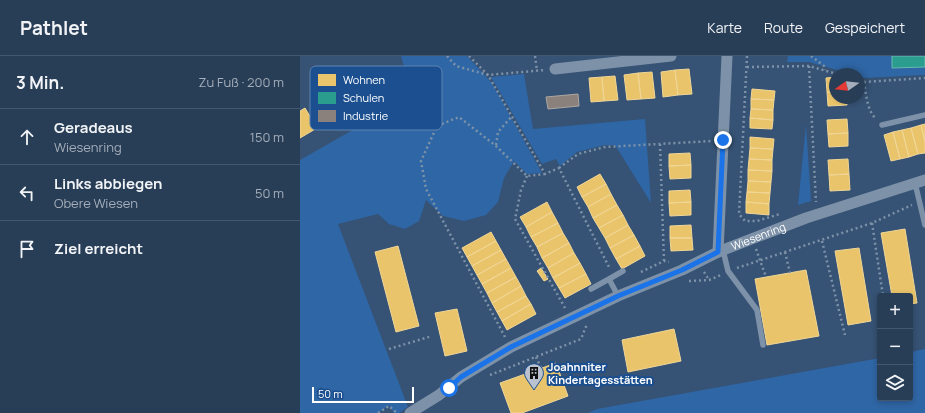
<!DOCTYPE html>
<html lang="de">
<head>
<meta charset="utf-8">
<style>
  :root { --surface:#283e57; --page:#344961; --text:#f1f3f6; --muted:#a5aeba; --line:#44576d }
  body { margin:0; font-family:Manrope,sans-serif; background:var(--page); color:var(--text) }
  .controls { position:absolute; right:12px; bottom:12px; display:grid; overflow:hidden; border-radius:4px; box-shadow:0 2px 6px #0003 }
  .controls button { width:36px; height:36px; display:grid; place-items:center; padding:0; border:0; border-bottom:1px solid var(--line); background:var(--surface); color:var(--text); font:20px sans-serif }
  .compass { position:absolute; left:529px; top:12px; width:36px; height:36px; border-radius:50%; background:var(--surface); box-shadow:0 2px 6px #0003; rotate:256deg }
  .scale { position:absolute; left:12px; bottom:10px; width:102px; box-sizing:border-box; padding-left:4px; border:2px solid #fff; border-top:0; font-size:11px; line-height:14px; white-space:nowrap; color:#fff; -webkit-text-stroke:3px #1b4f8f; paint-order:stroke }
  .stop { position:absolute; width:12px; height:12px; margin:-9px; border:3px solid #1a73e8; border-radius:50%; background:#fff }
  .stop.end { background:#1a73e8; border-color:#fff; box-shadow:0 1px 4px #0008 }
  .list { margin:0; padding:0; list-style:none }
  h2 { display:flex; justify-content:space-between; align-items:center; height:52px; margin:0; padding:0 16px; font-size:17px }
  h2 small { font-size:13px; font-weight:400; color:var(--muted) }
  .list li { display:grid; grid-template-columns:26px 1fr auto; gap:12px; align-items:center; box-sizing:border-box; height:56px; padding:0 16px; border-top:1px solid var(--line) }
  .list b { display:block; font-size:15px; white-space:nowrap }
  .list p { margin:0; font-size:13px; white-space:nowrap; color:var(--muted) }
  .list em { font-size:13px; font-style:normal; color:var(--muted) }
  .icon { flex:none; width:22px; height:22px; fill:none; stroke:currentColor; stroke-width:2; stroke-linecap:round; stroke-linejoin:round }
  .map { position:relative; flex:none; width:625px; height:357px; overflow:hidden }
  header { display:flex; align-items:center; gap:24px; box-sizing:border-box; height:56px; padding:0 20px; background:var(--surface); border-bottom:1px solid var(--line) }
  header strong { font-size:19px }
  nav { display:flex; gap:22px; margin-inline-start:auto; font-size:14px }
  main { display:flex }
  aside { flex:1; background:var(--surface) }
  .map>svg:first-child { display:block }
  .green { fill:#2f66a5 }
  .homes { fill:#e9c46a; stroke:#f0d697 }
  .schools { fill:#2a9d8f; stroke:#6abab1 }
  .industry { fill:#8a817c; stroke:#ada7a3 }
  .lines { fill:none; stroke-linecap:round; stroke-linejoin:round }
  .path { stroke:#7d92a8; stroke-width:2.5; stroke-dasharray:2 3; stroke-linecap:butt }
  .service { stroke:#7d92a8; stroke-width:5.5 }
  .minor { stroke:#7d92a8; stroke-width:11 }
  .route { stroke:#1a73e8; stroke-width:5 }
  .labels { text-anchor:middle; stroke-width:4; stroke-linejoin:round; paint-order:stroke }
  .street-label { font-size:11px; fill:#fff; stroke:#1b4f8f }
  .poi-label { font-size:11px; font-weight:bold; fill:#fff; stroke:#1b4f8f; text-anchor:start }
  .key { fill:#1b4f8f; stroke:#5f84b1; stroke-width:1 }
  .key-label { font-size:11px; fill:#fff }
</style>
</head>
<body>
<header>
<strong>Pathlet</strong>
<nav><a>Karte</a><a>Route</a><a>Gespeichert</a></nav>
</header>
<main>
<aside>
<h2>3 Min.<small>Zu Fuß · 200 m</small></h2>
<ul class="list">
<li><svg class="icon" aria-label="ahead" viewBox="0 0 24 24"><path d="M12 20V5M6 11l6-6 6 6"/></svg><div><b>Geradeaus</b><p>Wiesenring</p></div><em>150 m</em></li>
<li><svg class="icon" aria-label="left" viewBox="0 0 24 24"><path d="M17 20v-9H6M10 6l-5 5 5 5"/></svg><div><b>Links abbiegen</b><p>Obere Wiesen</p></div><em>50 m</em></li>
<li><svg class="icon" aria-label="arrive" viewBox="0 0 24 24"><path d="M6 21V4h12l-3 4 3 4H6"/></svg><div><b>Ziel erreicht</b></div></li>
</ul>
</aside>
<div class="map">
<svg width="625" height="357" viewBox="0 0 625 357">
  <rect width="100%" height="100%" fill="#365274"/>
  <path class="green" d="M101 0H167L192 27 242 117 227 118 214 105 204 122 198 146 186 159 164 165 143 160 126 144 119 165 105 173 89 168 78 158 38 168 108 351 99 357H94L89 350 78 357H0V104L79 59 115 50Z
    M488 0H592V12L625 11V19L564 22 559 20V18H551L509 6H487Z
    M224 18 233 73 345 63 351 147 315 89H305L277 96 260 110 256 103 242 108 191 21Z
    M506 68 511 145 498 149Z
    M625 293V357H288L297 353 580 302V342H610V296Z"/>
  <path class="homes" d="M389 13 392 38 378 39 375 14Z
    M375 14 378 39 363 41 361 16Z
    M352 16 355 42 341 43 338 17Z
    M338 17 341 43 327 44 324 19Z
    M315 20 318 44 304 45 302 21Z
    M302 21 304 45 291 46 289 22Z
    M535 21V36H527L526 22Z
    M452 33 475 35 474 44 451 43Z
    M527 36H535V42H547V49L528 50Z
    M451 43 474 44 473 54 451 53Z
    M5 52 17 72 0 82V55Z
    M451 53 473 54V64L450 62Z
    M450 62 473 64 472 73 450 72Z
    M547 63 548 77 528 78 527 64Z
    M625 68V86L621 69Z
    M621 69 625 86V97L618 98 611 72Z
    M611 72 618 98 609 101 602 74Z
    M602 74 609 101 600 103 593 76Z
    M593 76 600 103 591 105 584 79Z
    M548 77V90L529 91 528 78Z
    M450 81 474 83 473 93 450 92Z
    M450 92 473 93 472 104 449 103Z
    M390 97 391 109 369 110V98Z
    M449 103 472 104V115L448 114Z
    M548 103 549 118 529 119 528 104Z
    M391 109V122L370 123 369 110Z
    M448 114 472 115 471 126 448 125Z
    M300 118 306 128 282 141 277 131Z
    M549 118 550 134 530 135 529 119Z
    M448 125 471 126 470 137 447 136Z
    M306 128 311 138 288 151 282 141Z
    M390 134 391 146 369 147V135Z
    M447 136 470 137 469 148 446 146Z
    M311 138 317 149 293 162 288 151Z
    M247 146 252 156 226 171 220 161Z
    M391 146V159L370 160 369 147Z
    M446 146 469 148V159L446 157Z
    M317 149 323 159 299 172 293 162Z
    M252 156 258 167 231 181 226 171Z
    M323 159 328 169 305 182 299 172Z
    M258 167 263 177 237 191 231 181Z
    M328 169 334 179 310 192 305 182Z
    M391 169 392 182H370V170Z
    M605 173 617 247 610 248V240H592L581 177Z
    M191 176 196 185 167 201 162 192Z
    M263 177 269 187 242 202 237 191Z
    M334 179 340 190 316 203 310 192Z
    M370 182H392L393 194 371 195Z
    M196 185 201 194 172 210 167 201Z
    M269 187 274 197 248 212 242 202Z
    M98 190 119 270 96 276 75 196Z
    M340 190 345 200 322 213 316 203Z
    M559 192 571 265 548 269 535 195Z
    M201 194 206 203 177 219 172 210Z
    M274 197 280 207 253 222 248 212Z
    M206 203 211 212 182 228 177 219Z
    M280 207 286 218 259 232 253 222Z
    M211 212 216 221 187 237 182 228Z
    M241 212 248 223 244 225 237 215Z
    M506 214 519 280 467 289 455 223Z
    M286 218 291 228 265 242 259 232Z
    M216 221 221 230 192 247 187 237Z
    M221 230 226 240 197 256 192 247Z
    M226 240 231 248 202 265 197 256Z
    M231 248 236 258 207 274 202 265Z
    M157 253 167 295 145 300 135 257Z
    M374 273 381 305 328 316 322 284Z
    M256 307 268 340 222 357H211L200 327Z"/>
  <path class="schools" d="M592 0H625V11L592 12Z"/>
  <path class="industry" d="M278 38 279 50 248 53 246 41Z"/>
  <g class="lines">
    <path class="path" d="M147 0 156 10 188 19 245 14
      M169 0 188 19 245 118 259 112 310 213
      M235 0 237 15
      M447 0 439 158 445 165H457L480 158
      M511 0 524 10 525 14
      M509 10 516 146
      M447 11 509 10 537 18
      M559 25 564 26 625 22
      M564 26C566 38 567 54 576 63
      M360 88 364 205
      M196 89 198 76 212 60
      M259 112 278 98 305 91 412 85
      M227 120 221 134 215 163 265 252
      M572 167 583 240
      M522 185 545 279
      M456 193 466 221
      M485 196 490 217
      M437 212 572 167 612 149
      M341 216 364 205 369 206
      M404 216 409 224
      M389 225 409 224 421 219
      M205 281 126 133 121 105 137 70 159 61 196 90 227 120 245 118
      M89 293 132 280
      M236 301 241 312
      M190 319 281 283 287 268
      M78 357 89 350 97 357"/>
    <path class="service" d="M582 69 625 59
      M615 127 625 169
      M423 194 428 215 457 254 463 289
      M309 223 323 215
      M291 233 309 223 318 240"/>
    <g class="minor">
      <path d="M255 13 371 0"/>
      <path d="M418 196 427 0"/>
      <path id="s1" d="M110 357 139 339 161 321 211 291 318 240 382 214 418 196 506 162 625 124"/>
    </g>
  </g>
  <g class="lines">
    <path class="route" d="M149 332 161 321 211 291 318 240 382 214 418 196 423 84"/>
  </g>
  <defs>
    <g id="building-pin" transform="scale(1)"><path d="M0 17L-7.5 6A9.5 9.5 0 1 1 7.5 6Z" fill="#b9c2ce" stroke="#1b4f8f"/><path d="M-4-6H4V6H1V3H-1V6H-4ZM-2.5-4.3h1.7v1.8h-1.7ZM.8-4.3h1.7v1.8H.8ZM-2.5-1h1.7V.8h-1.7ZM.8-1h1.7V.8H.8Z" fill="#111"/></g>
  </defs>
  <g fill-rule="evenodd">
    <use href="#building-pin" x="234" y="317"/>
  </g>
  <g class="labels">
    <g class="street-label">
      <text dy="4" stroke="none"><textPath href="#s1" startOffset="392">Wiesenring</textPath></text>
    </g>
    <g class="poi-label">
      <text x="248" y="315">Joahnniter<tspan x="248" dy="13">Kindertagesstätten</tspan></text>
    </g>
  </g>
  <rect x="10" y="10" width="132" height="64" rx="6" class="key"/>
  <rect x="18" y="18" width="18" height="12" fill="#e9c46a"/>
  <rect x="18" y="36" width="18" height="12" fill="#2a9d8f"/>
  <rect x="18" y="54" width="18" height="12" fill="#8a817c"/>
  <g class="key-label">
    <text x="43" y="28">Wohnen</text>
    <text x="43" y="46">Schulen</text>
    <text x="43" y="64">Industrie</text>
  </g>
</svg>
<div class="controls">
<button>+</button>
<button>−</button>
<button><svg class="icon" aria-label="layers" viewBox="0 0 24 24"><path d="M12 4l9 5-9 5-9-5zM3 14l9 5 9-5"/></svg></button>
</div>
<svg class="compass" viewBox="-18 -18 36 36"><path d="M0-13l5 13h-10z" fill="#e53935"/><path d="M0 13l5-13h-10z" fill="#a5aeba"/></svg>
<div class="scale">50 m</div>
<div class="stop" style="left:149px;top:332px"></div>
<div class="stop end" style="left:423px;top:84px"></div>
</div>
</main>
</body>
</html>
